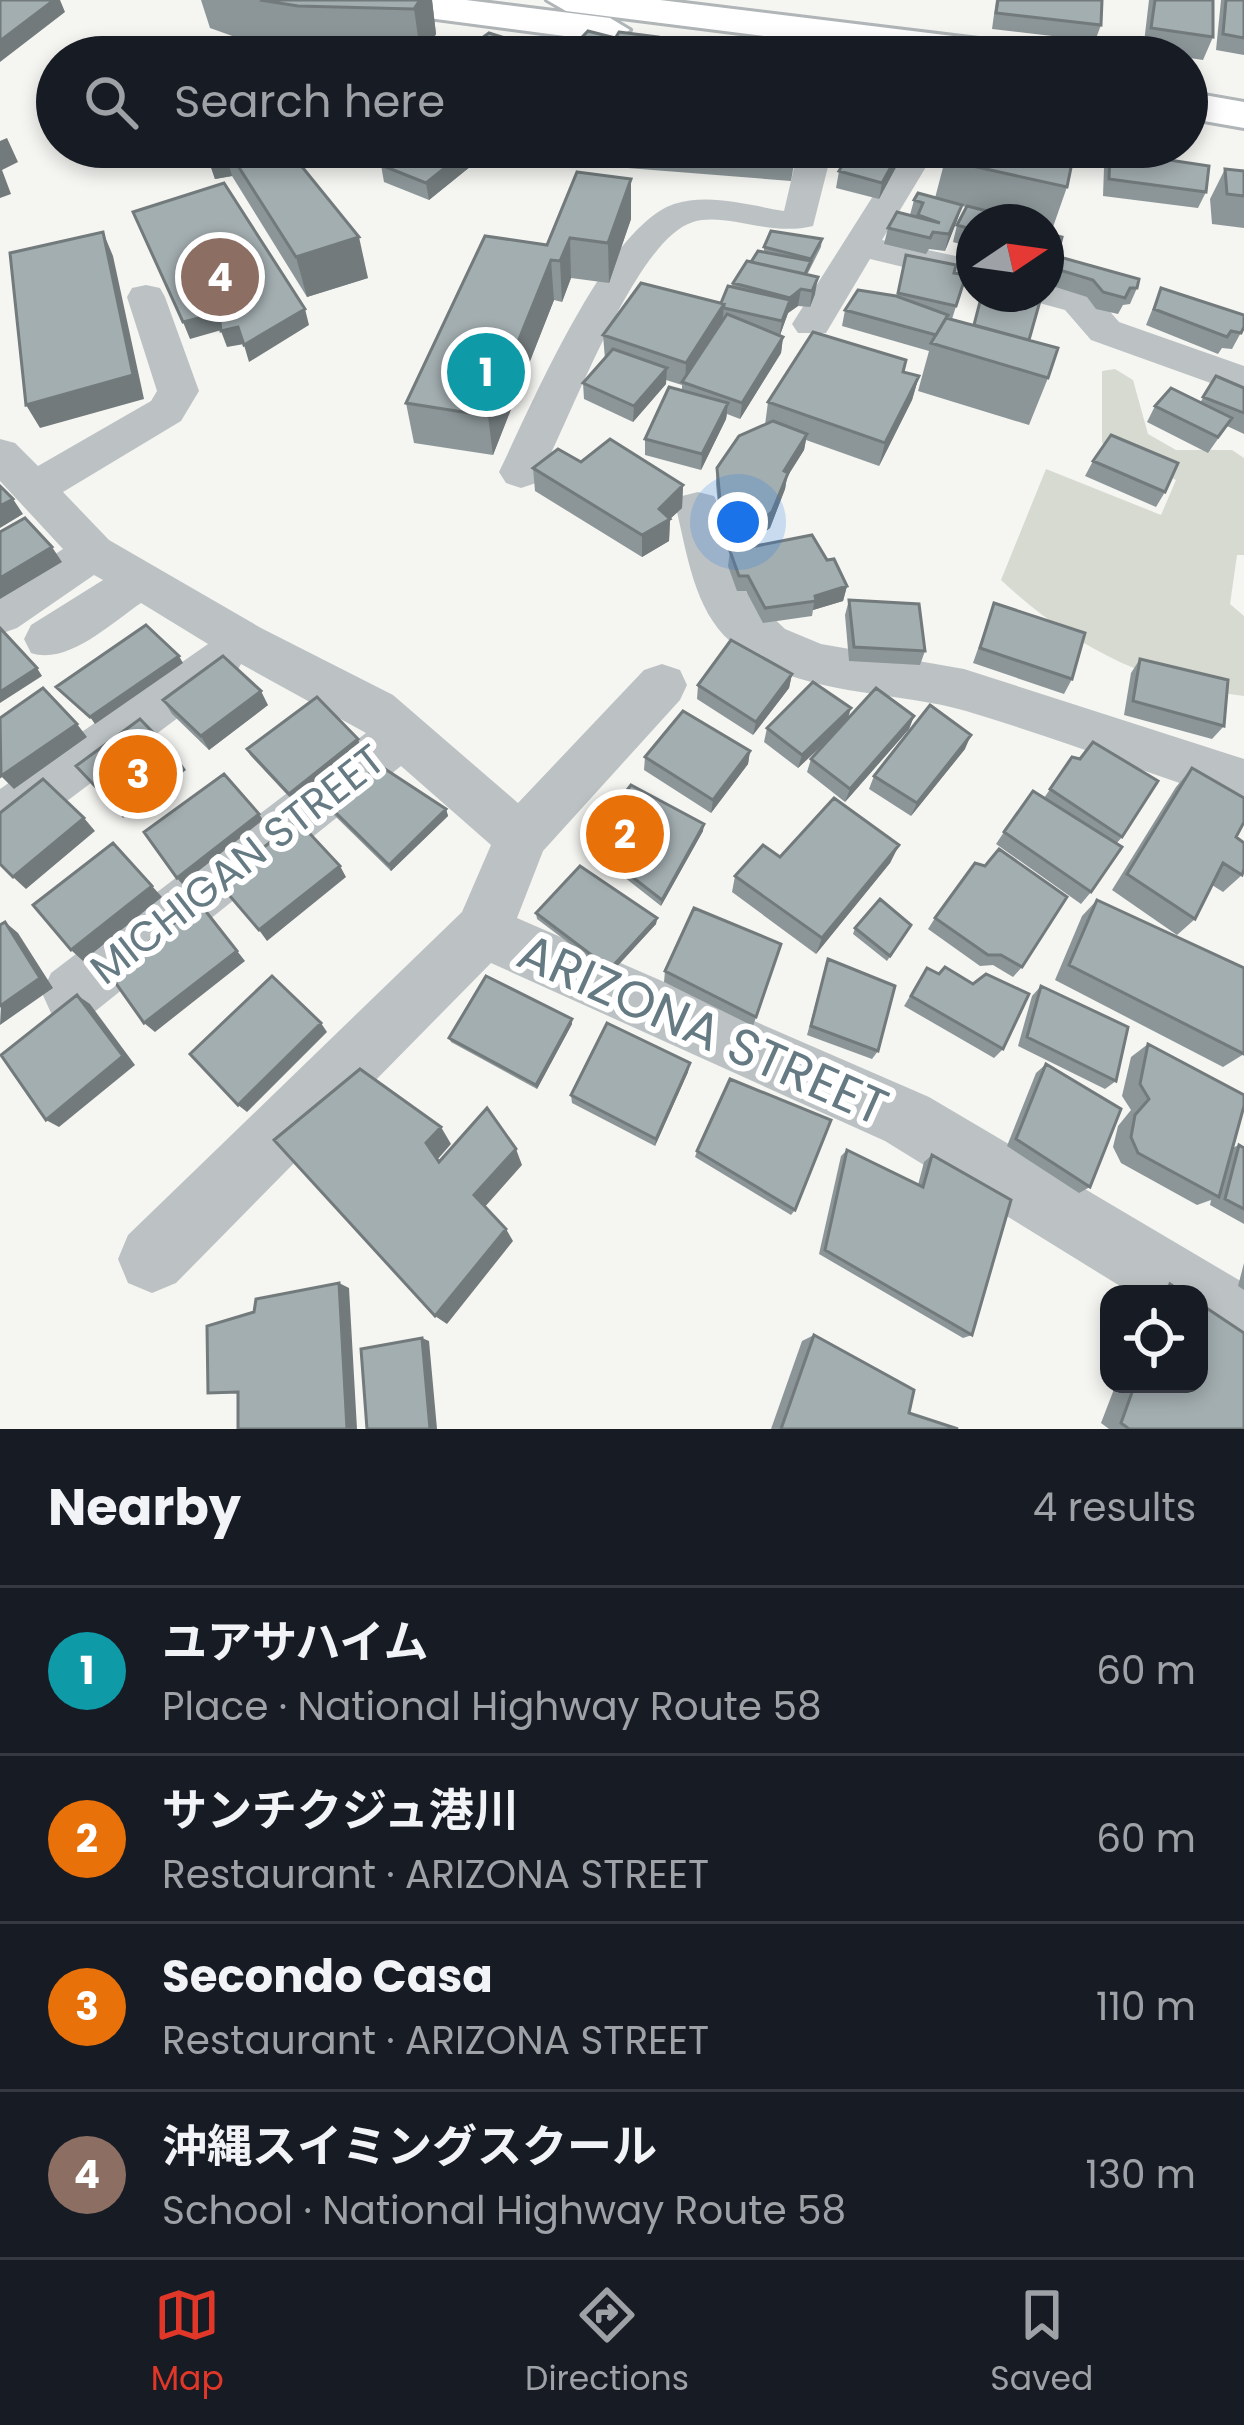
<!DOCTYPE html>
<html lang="en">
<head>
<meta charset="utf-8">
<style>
  :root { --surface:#171b24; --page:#20242c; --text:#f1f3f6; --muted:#9ea1a6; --line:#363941; --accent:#e03728 }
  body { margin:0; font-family:Poppins,"Noto Sans JP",sans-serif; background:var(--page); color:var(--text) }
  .controls { position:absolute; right:36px; bottom:36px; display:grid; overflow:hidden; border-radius:24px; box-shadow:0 6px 18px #0003 }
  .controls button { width:108px; height:108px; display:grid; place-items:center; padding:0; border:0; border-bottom:3px solid var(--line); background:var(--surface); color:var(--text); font:60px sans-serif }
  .compass { position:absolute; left:956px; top:204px; width:108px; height:108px; border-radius:50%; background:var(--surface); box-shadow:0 6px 18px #0003; rotate:77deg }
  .you { position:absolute; left:738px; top:522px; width:42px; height:42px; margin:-30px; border:9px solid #fff; border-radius:50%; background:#1a73e8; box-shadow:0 0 0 18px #1a73e833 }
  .badge { display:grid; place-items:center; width:78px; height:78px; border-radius:50%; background:var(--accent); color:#fff; font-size:39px; font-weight:700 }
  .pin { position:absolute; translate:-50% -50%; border:6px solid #fff; box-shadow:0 3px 12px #0006 }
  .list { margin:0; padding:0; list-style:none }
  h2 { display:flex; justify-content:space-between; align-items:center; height:156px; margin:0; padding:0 48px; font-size:51px }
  h2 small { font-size:39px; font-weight:400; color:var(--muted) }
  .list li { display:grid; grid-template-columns:78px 1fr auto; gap:36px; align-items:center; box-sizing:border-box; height:168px; padding:0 48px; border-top:3px solid var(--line) }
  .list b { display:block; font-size:45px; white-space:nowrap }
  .list p { margin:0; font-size:39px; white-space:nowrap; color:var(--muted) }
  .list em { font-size:39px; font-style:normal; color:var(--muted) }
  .icon { flex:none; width:66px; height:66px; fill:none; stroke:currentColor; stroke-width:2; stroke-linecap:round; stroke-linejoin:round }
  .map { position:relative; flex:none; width:1244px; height:1429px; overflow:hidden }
  .search { position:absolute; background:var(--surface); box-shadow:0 6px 18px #0003; left:36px; right:36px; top:36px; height:132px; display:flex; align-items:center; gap:30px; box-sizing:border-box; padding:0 42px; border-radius:66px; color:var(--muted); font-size:45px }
  .sheet { height:828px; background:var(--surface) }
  nav { display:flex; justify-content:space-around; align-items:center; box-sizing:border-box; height:168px; border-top:3px solid var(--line); background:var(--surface); font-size:33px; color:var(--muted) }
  nav a { display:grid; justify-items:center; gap:6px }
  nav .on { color:var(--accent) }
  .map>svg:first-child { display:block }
  .green { fill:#d6dad1 }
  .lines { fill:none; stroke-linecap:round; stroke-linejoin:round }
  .highway-casing { stroke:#b0b5b7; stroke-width:6 }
  .minor { fill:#bcc2c4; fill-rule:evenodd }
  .highway { fill:#fff; fill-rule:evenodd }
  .wall { fill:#8c9698 }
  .shaded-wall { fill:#727a7c }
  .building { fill:#a3aeb1; stroke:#727a7c; stroke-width:3 }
  .labels { text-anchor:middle; stroke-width:12; stroke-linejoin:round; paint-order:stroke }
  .street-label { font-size:42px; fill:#657a82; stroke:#fff }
  .near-street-label { font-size:51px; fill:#657a82; stroke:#fff }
</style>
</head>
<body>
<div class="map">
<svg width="1244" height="1429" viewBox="0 0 1244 1429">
  <rect width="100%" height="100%" fill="#f5f5f2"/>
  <path class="green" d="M1115 369 1133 380 1148 434 1176 450H1232L1244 458V555H1237L1230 604 1244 616V696C1149 686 1070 645 1001 580L1046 469 1161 515 1176 480 1102 443V371Z"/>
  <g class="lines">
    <g class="highway-casing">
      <path id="highway" d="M356 0H466L610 18 630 30 610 42 375 11Z
        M547 0H660L1027 45 1041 48 1047 57H930L566 11Z
        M1187 92 1244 102V128L1187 118Z"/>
    </g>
    <path class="minor" d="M799 147H833L813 226C770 237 726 212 693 222 633 240 568 428 536 483L521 488 506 483 499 472C530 408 606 227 674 204 709 193 748 205 784 211Z
      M904 147H938L882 240 974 260V284L870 259 826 333H798L792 324Z
      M1046 280 1093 292 1119 322 1244 366V395L1091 340 1065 310 1032 301 1028 294H1046Z
      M146 285 160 288 165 297 199 391 181 421 63 492 109 540 261 628 393 695 518 803 644 670 662 664 680 670 687 685 680 700 543 851 517 918 929 1097 1244 1283V1357L1199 1334V1294H1133L885 1141 491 963 176 1283 152 1293 128 1283 118 1259 128 1235 462 912 491 845 401 766 93 1013 72 1022 51 1013 42 993 51 973 366 733 241 664 235 675 19 837 0 844V789L208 644 141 603C110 624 68 665 31 653L24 639 31 625 103 580 94 575 17 628 0 634V590L63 549 0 481V439L15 443 38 466 151 401 157 391 127 297 132 288Z
      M698 492 714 496 720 508 746 592 785 629 821 644 964 669 1244 759V805C1151 774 1059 739 966 711 889 689 795 698 731 642 694 610 687 553 676 508L682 496Z"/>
    <use href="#highway" class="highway"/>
  </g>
  <path class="wall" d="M201 0H432L436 34 423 57H307L277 52 210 28Z
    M996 0H1102L1101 25 1095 41 992 29Z
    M1149 0H1213V37L1203 60 1143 51Z
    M1221 0H1244V55L1216 50Z
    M204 147H298L301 163 299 164 368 278 307 297 232 176 215 179Z
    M386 147H474L476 162 429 200 384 182 381 165 397 155Z
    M602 147H797L791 181 602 166Z
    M1110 151 1206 192 1198 208 1103 196 1104 168Z
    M901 158 879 199 836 188 839 171Z
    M945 160 1067 187 1053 227 1046 226V222H1029L998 215 974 222V248L953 242 957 225 966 207 962 206 945 251 929 249 926 254 884 244 888 228 910 215 914 200 935 198Z
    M1225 169 1244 171V228L1212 224 1210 199Z
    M631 219 609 283 571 278 562 302 554 300 493 455 414 443 406 403 547 245Z
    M1046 233 1059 249 1057 256 1137 288 1130 304 1123 305 1118 314 1096 309 1087 297 1046 284Z
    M822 239 821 247 807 275 815 294 810 307 798 306 788 313 780 335 783 337 781 353 740 419 727 414 726 419 701 470 645 455V439L682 391V385L666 380V384L633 422 584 399 583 383 605 359 603 335 721 303 733 283 751 262 764 252V247Z
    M906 255 954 273 966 275 952 319 1029 340 1048 378 1029 425 918 391 929 351 842 326 845 310 897 296Z
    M1161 288 1244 327 1232 349 1222 348 1218 354 1146 325Z
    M903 372 919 376 912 400 879 466 806 440 804 450 787 477 785 489 770 528 750 543 720 526 716 484 717 468 765 425 768 402Z
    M1216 376 1244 388V434L1227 426 1208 453 1147 422 1155 406 1200 403Z
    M1093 461 1165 492 1156 507 1085 476Z
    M581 462 683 485 682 508 670 519 669 541 642 557 535 491 533 468Z
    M730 551 827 560 847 586 843 601 813 610 812 616 763 623 746 591H737L728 566Z
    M849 600 925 651 920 665 849 661 845 615Z
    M994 603 1072 679 1064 694 973 663Z
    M1140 659 1224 726 1212 739 1124 715 1131 673Z
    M792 674 789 688 753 735 697 699 698 685Z
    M163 700 268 705 209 750 172 714Z
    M914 716 909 729 845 802 807 772 811 759 830 738 798 768 764 742 767 728 848 719Z
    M360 746 292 800 250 755 247 749Z
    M965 749 911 816 869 789 874 776Z
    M750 751 748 764 711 813 644 770 645 757Z
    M1072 757 1122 837 1116 844 1091 892 1081 904 996 844 1004 832 1044 798Z
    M1192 768 1236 837 1242 875 1223 892 1212 885 1195 919 1177 935 1112 890 1176 787Z
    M331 808 446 809 448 816 391 871 334 815Z
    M703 831 661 906 587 848V842Z
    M899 845 890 863 816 954 732 892 735 876 780 857Z
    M1097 900 1244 1054 1223 1067 1055 980 1082 916Z
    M536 913 657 918 656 924 610 974 537 919Z
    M935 918 1022 967 1013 977 993 965 980 966 928 929Z
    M911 925 887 961 853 934 855 928Z
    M781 944 753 1026 664 982 665 971Z
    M828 959 878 1051 872 1059 807 1035Z
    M927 968 1003 1049 994 1058 904 1006Z
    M1041 986 1116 1081 1105 1089 1018 1046 1032 996Z
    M572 1024 537 1089 451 1042 449 1038Z
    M1148 1044 1232 1148 1239 1145 1244 1148V1224L1210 1205 1211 1200 1197 1205 1121 1163 1113 1147 1118 1126 1131 1110 1122 1096 1131 1057Z
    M1046 1064 1090 1187 1079 1193 1007 1146 1036 1073Z
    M688 1072 655 1146 572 1103 571 1095Z
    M847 1150 918 1185 924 1162 932 1155 972 1335 963 1338 819 1254 841 1156Z
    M697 1151 795 1210 791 1215 695 1157Z
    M1244 1263V1290L1238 1286Z
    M1170 1284 1185 1294H1148L1150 1290Z
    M814 1335 909 1413 958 1429H771L802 1341Z
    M1116 1384H1199L1244 1429H1109L1101 1423Z"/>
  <path class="shaded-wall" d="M54 0H60L65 12 0 62V41Z
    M420 0H432L436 34 423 57H421L414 9Z
    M658 37V57H650Z
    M7 138 18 162 2 170 11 194 0 198V141Z
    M204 147H224L232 176 215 179Z
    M226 147H298L301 163 243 174Z
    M471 147H474L476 162 429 200 426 183Z
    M902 147H904L901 158 879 199 882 183Z
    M631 179V219L609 283 608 243Z
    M962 205 957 221 945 251 949 234Z
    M103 232 113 256 144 399 40 428 26 405Z
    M359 237 368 278 307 297 296 257Z
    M570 238 571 278 562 302 560 261Z
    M551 260 554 300 493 455 488 416Z
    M818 277 815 294 810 307 812 291Z
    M801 289 798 306 788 313 779 338 782 321 790 298Z
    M724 304 722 328 685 386 686 363Z
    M305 309 309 325 249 362 244 345Z
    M219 313 225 329 190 339 183 322Z
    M238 327 244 344 227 347 221 331Z
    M783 337 781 353 740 419 742 403Z
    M667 368 666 384 633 422 634 406Z
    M919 376 912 400 879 466 885 443Z
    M728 403 726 419 701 470 702 454Z
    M807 434 804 450 787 477 785 489 770 528 750 543 752 528Z
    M683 485 682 508 670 519 669 541 642 557V535L659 509Z
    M13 499 23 514 0 528V506Z
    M52 547 62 562 0 599V578Z
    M847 586 843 601 813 610 815 596Z
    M179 656 183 663 95 724 90 717Z
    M37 668 42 676 0 703V692Z
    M792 674 789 688 753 735 756 722Z
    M261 691 268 705 209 750 201 736Z
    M851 708 847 722 798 768 802 755Z
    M914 716 909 729 845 802 850 789Z
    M77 724 87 737 14 789 1 776Z
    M971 735 965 749 911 816 917 803Z
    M358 739 360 746 292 800 289 794Z
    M750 751 748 764 711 813 713 800Z
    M177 757 186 770 123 818 113 805Z
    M446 809 448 816 391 871 389 865Z
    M259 814 263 820 182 884 177 878Z
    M84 818 95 831 26 889 13 877Z
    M704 824 703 831 661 906 662 900Z
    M899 845 890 863 816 954 822 938Z
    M340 866 346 877 267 941 259 930Z
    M152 886 162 897 83 961 71 950Z
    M200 904 245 961 155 1032 144 1023Z
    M657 918 656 924 610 974V969Z
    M5 922 18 933 53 988 0 1025Z
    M77 995 90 1004 135 1065 59 1127 46 1120Z
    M572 1019V1024L537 1089 536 1085Z
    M321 1023 327 1032 247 1112 238 1105Z
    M690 1063 688 1072 655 1146 656 1139Z
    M441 1127 451 1144 437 1160 426 1143Z
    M516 1149 522 1165 483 1209 474 1195Z
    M506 1229 513 1241 447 1324 435 1316Z
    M339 1283 349 1288 357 1429H347Z
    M422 1338 429 1341 437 1429H430Z"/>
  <path class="building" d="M0 0H54L0 41Z
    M260 0H420L414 9 298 6Z
    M998 0H1102L1101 25 996 13Z
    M1155 0H1213V37L1151 28Z
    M1226 0H1244V38L1223 34Z
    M588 31 615 38 600 57H563Z
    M619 32 658 37 650 57H604Z
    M489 33 549 52 544 57H456Z
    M667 41H720L717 57H663Z
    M226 147H286L359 237 296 257Z
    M406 147H471L426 183 381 165Z
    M853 147H902L882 183 839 171Z
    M949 147H1022L1073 158 1067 187 945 160Z
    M1110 151 1209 166 1206 192 1109 179Z
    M1225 169 1244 171V196L1227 194Z
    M577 172 631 179 608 243 570 238 560 261 551 260 488 416 406 403 485 236 547 245Z
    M224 183 305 309 244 345 238 327 221 331 219 313 183 322 133 212Z
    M918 193 962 205 949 234 933 232 930 238 888 228 897 212 940 223 918 215 923 203 914 200Z
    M967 206 999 214 995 222H974V230L957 225Z
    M1003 216 1028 222H1001Z
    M771 231 822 239 811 259 764 247Z
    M103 232 133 375 26 405 10 253Z
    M1046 233 1062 237 1059 249 1046 246Z
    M758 251 811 261 805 274 751 262Z
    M1049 254 1139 279 1137 288H1130L1125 298 1103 292 1093 280 1046 266V258Z
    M906 255 956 265 954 273 966 275 956 306 898 293Z
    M747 261 818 277 812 291 801 289 790 298 733 283Z
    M641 283 724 304 686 363 603 335Z
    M728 286 790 300 782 321 724 308V304L721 303Z
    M1161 288 1244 315V327L1241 333 1231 331 1227 337 1154 309Z
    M858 290 896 296 948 315 936 335 845 310Z
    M982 294H1042L1029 340 974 325Z
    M727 314 783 337 742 403 682 382Z
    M946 318 1058 348 1048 378 931 343Z
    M813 332 906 360 903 372 919 376 885 443 768 402Z
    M613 349 667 368 634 406 583 383Z
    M1216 376 1244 388V413L1203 397Z
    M669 387 728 403 702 454 645 439Z
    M1171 388 1232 418 1218 437 1155 406Z
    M773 421 807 434 784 471 788 473 772 512 752 528 721 511 717 468 739 436Z
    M1111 435 1178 463 1165 492 1093 461Z
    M610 439 683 485 659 509 670 519 642 535 533 468 558 449 581 462Z
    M0 486 13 499 0 506Z
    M25 518 52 547 0 578V532Z
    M812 535 827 560 834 559 847 586 815 596 816 601 765 608 748 576H739L730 551Z
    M849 600 919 604 925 651 854 647Z
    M994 603 1085 633 1072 679 980 648Z
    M146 625 179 656 90 717 56 687Z
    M0 628 37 668 0 692Z
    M731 640 792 674 756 722 698 685Z
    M223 656 261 691 201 736 163 700Z
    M1140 659 1228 680 1224 726 1133 701Z
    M813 682 851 708 802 755 767 728Z
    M43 688 77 724 1 776 0 718Z
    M876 688 914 716 850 789 811 759Z
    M317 697 358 739 289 794 247 749Z
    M930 705 971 735 917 803 874 776Z
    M683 711 750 751 713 800 645 757Z
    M140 719 177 757 113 805 76 766Z
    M1093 742 1158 781 1122 837 1050 789 1072 757 1080 759Z
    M379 765 446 809 389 865 331 808Z
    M1192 768 1244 798V822L1236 837 1244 843V869L1242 875 1223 863 1195 919 1127 874Z
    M224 774 259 814 177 878 144 832Z
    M43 779 84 818 13 877 0 864V813Z
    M631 785 704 824 662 900 587 842Z
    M1033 791 1122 847 1091 892 1004 832Z
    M834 798 899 845 822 938 735 876 763 845 780 857Z
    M298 821 340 866 259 930 218 882Z
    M113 843 152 886 71 950 33 905Z
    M999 849 1067 897 1022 967 1001 955H988L935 918 975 863 985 866Z
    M580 866 657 918 610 969 536 913Z
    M880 899 911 925 890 956 855 928Z
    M1097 900 1244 968V1054L1069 965Z
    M200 904 237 951 144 1023 108 972Z
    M694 908 781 944 756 1017 665 971Z
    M5 922 40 978 0 1006V925Z
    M828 959 895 986 878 1051 811 1026Z
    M945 967 973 984 986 974 1029 994 1003 1049 911 996 927 968 939 974Z
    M272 976 321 1023 238 1105 190 1054Z
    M486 976 572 1019 536 1085 449 1038Z
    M1041 986 1128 1027 1116 1081 1027 1037Z
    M77 995 123 1056 46 1120 1 1055Z
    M607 1023 690 1063 656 1139 571 1095Z
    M1148 1044 1244 1095V1106L1219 1197 1138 1153 1131 1137 1135 1115 1149 1099 1140 1084Z
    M1046 1064 1121 1109 1090 1187 1016 1139Z
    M360 1069 441 1127 426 1143 439 1162 487 1108 516 1149 474 1195 506 1229 435 1316 274 1140Z
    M730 1079 831 1120 795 1210 697 1151Z
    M1239 1145 1244 1148V1209L1225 1199Z
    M847 1150 923 1187 932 1155 1011 1200 972 1335 825 1250Z
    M339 1283 347 1429H238V1392L208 1393 207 1326 254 1312 256 1299Z
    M1170 1284 1185 1294H1166Z
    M1199 1303 1244 1333V1429H1129L1121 1423 1135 1384H1199Z
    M814 1335 914 1390 909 1413 958 1429H781Z
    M422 1338 430 1429H367L361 1349Z"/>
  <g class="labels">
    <g class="street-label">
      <text transform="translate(237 864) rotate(-38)" y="15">MICHIGAN STREET</text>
    </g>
    <g class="near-street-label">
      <text transform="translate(703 1029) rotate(24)" y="18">ARIZONA STREET</text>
    </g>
  </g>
</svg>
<div class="controls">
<button><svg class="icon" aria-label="locate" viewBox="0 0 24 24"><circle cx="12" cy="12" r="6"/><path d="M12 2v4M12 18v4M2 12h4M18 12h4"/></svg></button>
</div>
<svg class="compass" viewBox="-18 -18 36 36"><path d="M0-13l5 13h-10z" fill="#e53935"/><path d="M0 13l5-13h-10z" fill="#9ea1a6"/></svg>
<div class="you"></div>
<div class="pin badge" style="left:486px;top:372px;background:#0f9aa8">1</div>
<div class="pin badge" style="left:625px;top:834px;background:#e8710a">2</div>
<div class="pin badge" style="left:138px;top:774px;background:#e8710a">3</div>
<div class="pin badge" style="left:220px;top:277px;background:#8d6e63">4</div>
<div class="search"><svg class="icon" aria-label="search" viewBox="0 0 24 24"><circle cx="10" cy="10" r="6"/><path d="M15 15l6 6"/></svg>Search here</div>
</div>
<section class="sheet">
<h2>Nearby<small>4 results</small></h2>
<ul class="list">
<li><span class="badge" style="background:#0f9aa8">1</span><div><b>ユアサハイム</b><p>Place · National Highway Route 58</p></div><em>60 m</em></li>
<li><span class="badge" style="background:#e8710a">2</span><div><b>サンチクジュ港川</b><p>Restaurant · ARIZONA STREET</p></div><em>60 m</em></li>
<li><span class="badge" style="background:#e8710a">3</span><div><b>Secondo Casa</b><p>Restaurant · ARIZONA STREET</p></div><em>110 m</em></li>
<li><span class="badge" style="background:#8d6e63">4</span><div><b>沖縄スイミングスクール</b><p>School · National Highway Route 58</p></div><em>130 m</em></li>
</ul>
</section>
<nav>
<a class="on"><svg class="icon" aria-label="map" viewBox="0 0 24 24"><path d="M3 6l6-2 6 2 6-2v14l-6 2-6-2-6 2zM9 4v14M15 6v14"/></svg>Map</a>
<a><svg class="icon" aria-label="directions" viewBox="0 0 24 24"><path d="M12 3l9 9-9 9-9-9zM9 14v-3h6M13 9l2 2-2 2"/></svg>Directions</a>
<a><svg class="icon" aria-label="saved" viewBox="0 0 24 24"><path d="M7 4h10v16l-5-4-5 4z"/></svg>Saved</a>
</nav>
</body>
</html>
